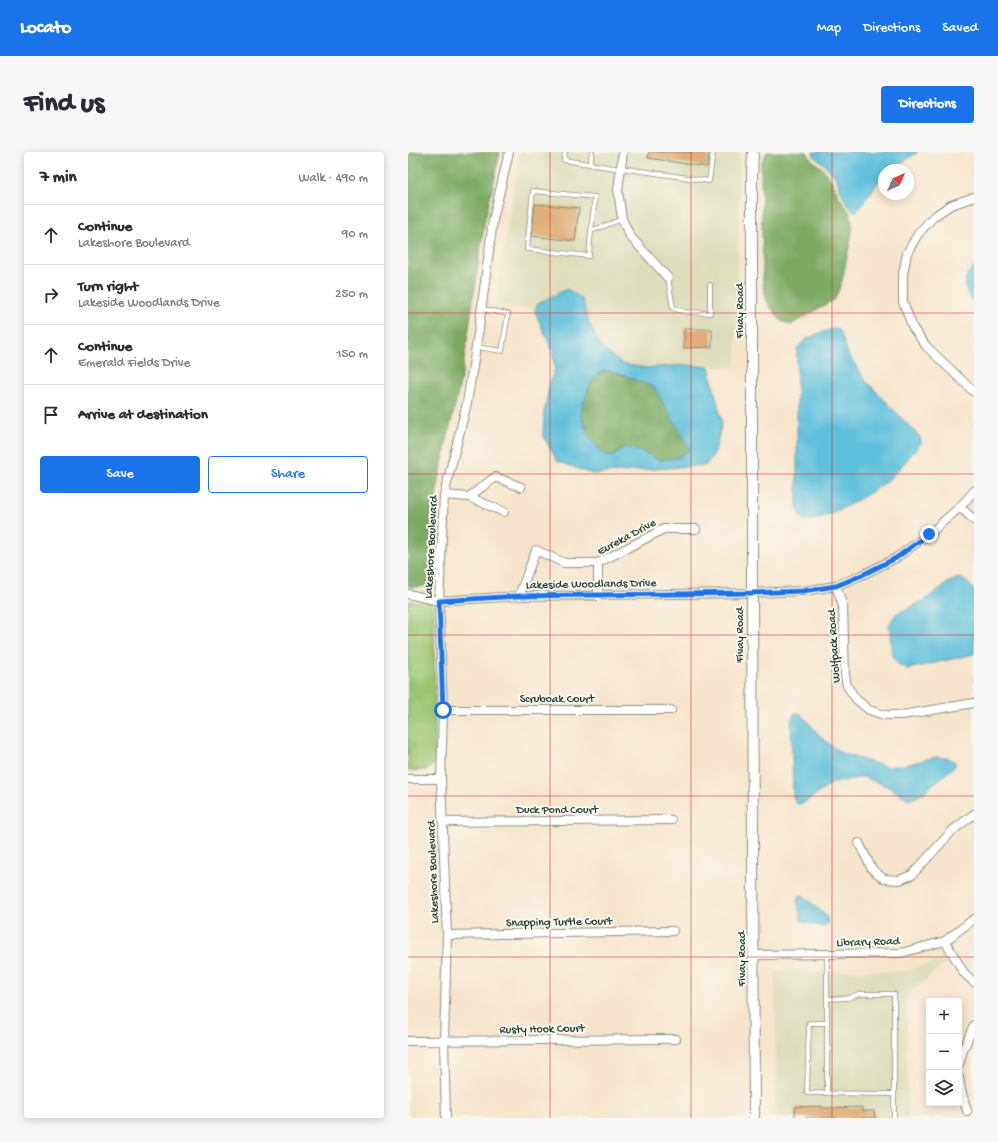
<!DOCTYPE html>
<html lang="en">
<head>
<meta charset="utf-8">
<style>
  :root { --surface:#fff; --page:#f7f7f7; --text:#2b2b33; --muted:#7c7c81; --line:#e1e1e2; --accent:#1a73e8 }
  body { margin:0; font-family:"Gochi Hand",sans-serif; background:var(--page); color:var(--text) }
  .controls { position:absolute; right:12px; bottom:12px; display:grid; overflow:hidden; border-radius:4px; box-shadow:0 2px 10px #0003 }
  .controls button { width:36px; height:36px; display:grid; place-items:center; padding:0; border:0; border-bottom:1px solid var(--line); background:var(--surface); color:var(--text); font:20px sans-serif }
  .compass { position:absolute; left:470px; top:12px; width:36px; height:36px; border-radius:50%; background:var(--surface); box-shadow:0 2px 10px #0003; rotate:45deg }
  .stop { position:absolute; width:12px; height:12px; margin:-9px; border:3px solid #1a73e8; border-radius:50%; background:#fff }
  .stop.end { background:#1a73e8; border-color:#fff; box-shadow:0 1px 4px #0008 }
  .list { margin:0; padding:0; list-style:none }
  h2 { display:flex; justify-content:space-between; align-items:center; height:52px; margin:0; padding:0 16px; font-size:17px }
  h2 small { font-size:13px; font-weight:400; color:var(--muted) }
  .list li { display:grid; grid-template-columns:26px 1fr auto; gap:12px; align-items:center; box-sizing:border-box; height:60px; padding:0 16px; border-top:1px solid var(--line) }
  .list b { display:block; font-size:15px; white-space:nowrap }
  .list p { margin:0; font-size:13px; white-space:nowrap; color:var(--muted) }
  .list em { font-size:13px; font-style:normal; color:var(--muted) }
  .actions { display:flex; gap:8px; padding:12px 16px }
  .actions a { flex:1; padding:9px 0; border:1px solid var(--accent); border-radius:4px; text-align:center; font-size:14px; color:var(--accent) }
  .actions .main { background:var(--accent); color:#fff }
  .icon { flex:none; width:22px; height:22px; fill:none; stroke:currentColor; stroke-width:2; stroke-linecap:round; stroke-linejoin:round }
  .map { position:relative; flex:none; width:566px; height:966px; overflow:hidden; border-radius:4px }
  header { display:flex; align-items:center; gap:24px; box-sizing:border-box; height:56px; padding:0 20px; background:var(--accent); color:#fff }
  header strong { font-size:19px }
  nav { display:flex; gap:22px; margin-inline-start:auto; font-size:14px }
  .intro { display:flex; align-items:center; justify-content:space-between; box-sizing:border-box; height:96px; padding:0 24px }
  h1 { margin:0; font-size:28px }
  .button { padding:10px 18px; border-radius:4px; background:var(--accent); color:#fff; font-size:14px; font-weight:700 }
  main { display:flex; gap:24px; padding:0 24px }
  aside { flex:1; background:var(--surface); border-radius:4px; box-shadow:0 2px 10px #0003 }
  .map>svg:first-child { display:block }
  .built { fill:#deddbb }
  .green { fill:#9ac471; stroke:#5c8052 }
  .forest { fill:#7baa63; stroke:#4d744c }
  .water { fill:#5ec0dc; stroke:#3e7e88; fill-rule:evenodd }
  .building { fill:#e0ae7a }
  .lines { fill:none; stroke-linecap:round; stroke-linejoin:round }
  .service-casing { stroke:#8a9080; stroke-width:5.5 }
  .minor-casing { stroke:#8a9080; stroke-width:10 }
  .tertiary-casing { stroke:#8a9080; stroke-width:12 }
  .service { stroke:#fff; stroke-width:4 }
  .minor { stroke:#fff; stroke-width:8 }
  .tertiary { stroke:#fff; stroke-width:10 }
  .route { stroke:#1a73e8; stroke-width:5 }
  .grid { fill:none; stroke:#d62828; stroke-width:1; stroke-opacity:0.55 }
  .labels { text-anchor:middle; stroke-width:4; stroke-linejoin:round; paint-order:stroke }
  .street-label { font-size:12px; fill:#1f3d34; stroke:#fbf7ec }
</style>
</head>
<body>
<header>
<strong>Locato</strong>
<nav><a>Map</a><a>Directions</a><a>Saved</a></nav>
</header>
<div class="intro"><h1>Find us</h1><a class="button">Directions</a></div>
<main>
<aside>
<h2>7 min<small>Walk · 490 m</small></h2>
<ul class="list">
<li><svg class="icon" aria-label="ahead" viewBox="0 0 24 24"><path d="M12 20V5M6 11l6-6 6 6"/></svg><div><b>Continue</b><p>Lakeshore Boulevard</p></div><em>90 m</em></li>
<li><svg class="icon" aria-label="right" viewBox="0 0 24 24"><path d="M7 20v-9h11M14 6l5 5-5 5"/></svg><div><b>Turn right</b><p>Lakeside Woodlands Drive</p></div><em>250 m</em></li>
<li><svg class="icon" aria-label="ahead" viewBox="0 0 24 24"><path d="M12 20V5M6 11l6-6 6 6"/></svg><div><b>Continue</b><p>Emerald Fields Drive</p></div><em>150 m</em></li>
<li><svg class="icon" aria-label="arrive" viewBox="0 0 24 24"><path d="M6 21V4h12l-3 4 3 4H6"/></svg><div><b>Arrive at destination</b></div></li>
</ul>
<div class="actions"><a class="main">Save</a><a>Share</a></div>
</aside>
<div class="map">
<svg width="566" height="966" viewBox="0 0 566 966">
  <rect width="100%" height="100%" fill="#fbf7ec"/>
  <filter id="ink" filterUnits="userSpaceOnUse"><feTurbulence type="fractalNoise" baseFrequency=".025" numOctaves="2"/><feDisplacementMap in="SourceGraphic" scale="8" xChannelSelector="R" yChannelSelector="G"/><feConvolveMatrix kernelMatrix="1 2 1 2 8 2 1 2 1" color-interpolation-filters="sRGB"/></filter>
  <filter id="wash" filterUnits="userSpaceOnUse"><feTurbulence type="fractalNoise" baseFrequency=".012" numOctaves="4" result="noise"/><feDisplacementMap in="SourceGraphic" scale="16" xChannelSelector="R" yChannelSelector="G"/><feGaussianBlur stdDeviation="0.9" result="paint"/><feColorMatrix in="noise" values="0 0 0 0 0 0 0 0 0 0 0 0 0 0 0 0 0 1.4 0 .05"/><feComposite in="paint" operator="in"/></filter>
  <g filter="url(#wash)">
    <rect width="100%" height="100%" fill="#f5e4cb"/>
    <path class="built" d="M112 0H332L328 215H301L279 213 239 216 214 212 193 195 181 172 174 147 159 137 142 145 129 153 128 157 87 152Z
      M533 807 537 812 499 843 500 966H368L367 819H497Z"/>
    <path class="green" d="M0 449C8 450 20 447 26 454L27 610C22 621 10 618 0 618Z"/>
    <path class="forest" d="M0 0H92L87 25 77 67 54 223 38 292 26 355 27 429 23 434 8 435H0Z
      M359 0H399L402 6 415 17 424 29 432 46 442 61 445 76 434 129 427 147 383 173 373 169 359 150 355 132 353 12Z
      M198 218 218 224 246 234 282 297 270 306 252 308 235 300 216 295 205 305 193 300 180 283 172 261 181 235 189 222Z"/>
    <path class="water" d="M405 0H510L496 9 484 18H476V25L471 29 448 60C432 51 435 33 424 21 419 14 412 9 406 4Z
      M566 115V151C559 144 555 132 559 123 560 120 564 117 566 115Z
      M159 137 174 147 181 172 193 195 214 212 239 216 279 213 301 215 314 270 307 300 298 313 184 322 149 309 135 283 136 261 142 230 147 217 144 198 127 160 129 153 142 145ZM198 218 218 224 246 235 282 297 270 306 252 308 235 300 216 295 205 305 193 300 180 283 172 261 181 235 189 222Z
      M425 177H428L432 179 440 202 457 228 512 285 513 291C503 303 492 316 480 328 468 339 413 371 398 368 393 367 391 360 389 356V197C398 184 412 181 425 177Z
      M550 426C557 427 562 432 566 438V502L500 517 491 513 484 504 481 473 488 462 517 448 541 430Z
      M387 561 393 562 413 585 431 600 455 608 480 615 501 612 528 605 540 606 547 610V614L511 644 501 647 479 634 455 625 425 631 397 650 389 652 385 645 383 569 385 564Z
      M392 743 396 744 418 764 420 771 416 775 395 770 393 768 389 746Z"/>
    <g id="blocks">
      <path class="building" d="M241 0H301L299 15 240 6Z
        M127 52 171 56 167 89 124 84Z
        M276 177H304V195L276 196Z
        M414 954V956L454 955V959H466L467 966H387V955Z"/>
    </g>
  </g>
  <g filter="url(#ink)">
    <use href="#blocks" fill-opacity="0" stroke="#8a9080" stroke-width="1"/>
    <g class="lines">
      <g class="service-casing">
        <path id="service" d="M157 0 156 8 212 17
          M182 12 184 0
          M213 16 301 29 305 0
          M183 79 181 104 119 97 125 39 187 45 183 79 214 67
          M260 126 265 156 277 160 302 161V133
          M68 195 94 199 100 162 74 157
          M419 847 440 846 451 842H486V966
          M419 871H401L399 941 486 942
          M419 941V802"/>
      </g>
      <g class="minor-casing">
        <path id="minor" d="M215 0 210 38 214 67 222 84 260 126
          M566 45 543 53 525 65 510 82 499 101 495 122V150L505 176 518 194 566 240
          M36 343 61 345 96 360
          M61 345 87 325 113 335
          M552 355 566 368
          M428 434 435 454 437 523 439 534 448 547 461 558 476 563H494L566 551
          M0 442 31 449 111 444 344 441 395 439 428 434 452 424 488 406 521 382 552 355 566 339
          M111 444 128 398 156 411H190
          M190 444V411L256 377H288
          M35 558H263
          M0 627H33
          M35 670 263 668
          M451 691 464 717 476 727 491 728 504 723 544 679 566 662
          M39 783 265 779
          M537 789 556 821 566 830
          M346 803 493 801 537 789 566 767
          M0 889 268 887
          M551 913 555 898 566 873
          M551 925 553 938 559 959
          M38 966 36 889 39 783 33 627 35 558 31 449 36 343 59 251 71 176 85 68 101 0"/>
      </g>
      <g class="tertiary-casing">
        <path id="tertiary" d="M345 0 344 25V441L346 966"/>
      </g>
      <use href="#service" class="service"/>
      <use href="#minor" class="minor"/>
      <use href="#tertiary" class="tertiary"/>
    </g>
  </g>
  <g class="lines" filter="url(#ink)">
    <path class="route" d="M35 558 31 449 111 444 344 441 395 439 428 434 452 424 488 406 521 382"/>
  </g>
  <path class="grid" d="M142 0V966M283 0V966M424 0V966M0 161H566M0 322H566M0 483H566M0 644H566M0 805H566"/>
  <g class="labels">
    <g class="street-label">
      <text transform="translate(331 159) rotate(-90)" y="4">Fivay Road</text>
      <text transform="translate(218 384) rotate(-28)" y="4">Eureka Drive</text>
      <text transform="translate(22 395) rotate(-87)" y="4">Lakeshore Boulevard</text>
      <text transform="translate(183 431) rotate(-1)" y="4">Lakeside Woodlands Drive</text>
      <text transform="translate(331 483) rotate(-90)" y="4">Fivay Road</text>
      <text transform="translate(425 494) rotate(-94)" y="4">Wolfpack Road</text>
      <text x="149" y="550">Scruboak Court</text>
      <text x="149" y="661">Duck Pond Court</text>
      <text transform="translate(24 720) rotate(-92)" y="4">Lakeshore Boulevard</text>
      <text transform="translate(151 769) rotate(-1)" y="4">Snapping Turtle Court</text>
      <text transform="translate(460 789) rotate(-2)" y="4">Library Road</text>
      <text transform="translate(333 807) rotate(-90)" y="4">Fivay Road</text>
      <text transform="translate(134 876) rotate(-1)" y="4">Rusty Hook Court</text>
    </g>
  </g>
</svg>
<div class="controls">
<button>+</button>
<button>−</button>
<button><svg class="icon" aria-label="layers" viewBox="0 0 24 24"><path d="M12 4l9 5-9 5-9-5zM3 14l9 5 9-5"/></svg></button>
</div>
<svg class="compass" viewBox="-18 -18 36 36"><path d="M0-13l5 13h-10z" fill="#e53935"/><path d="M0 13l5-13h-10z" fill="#7c7c81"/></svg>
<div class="stop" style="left:35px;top:558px"></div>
<div class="stop end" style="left:521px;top:382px"></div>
</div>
</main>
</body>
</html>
